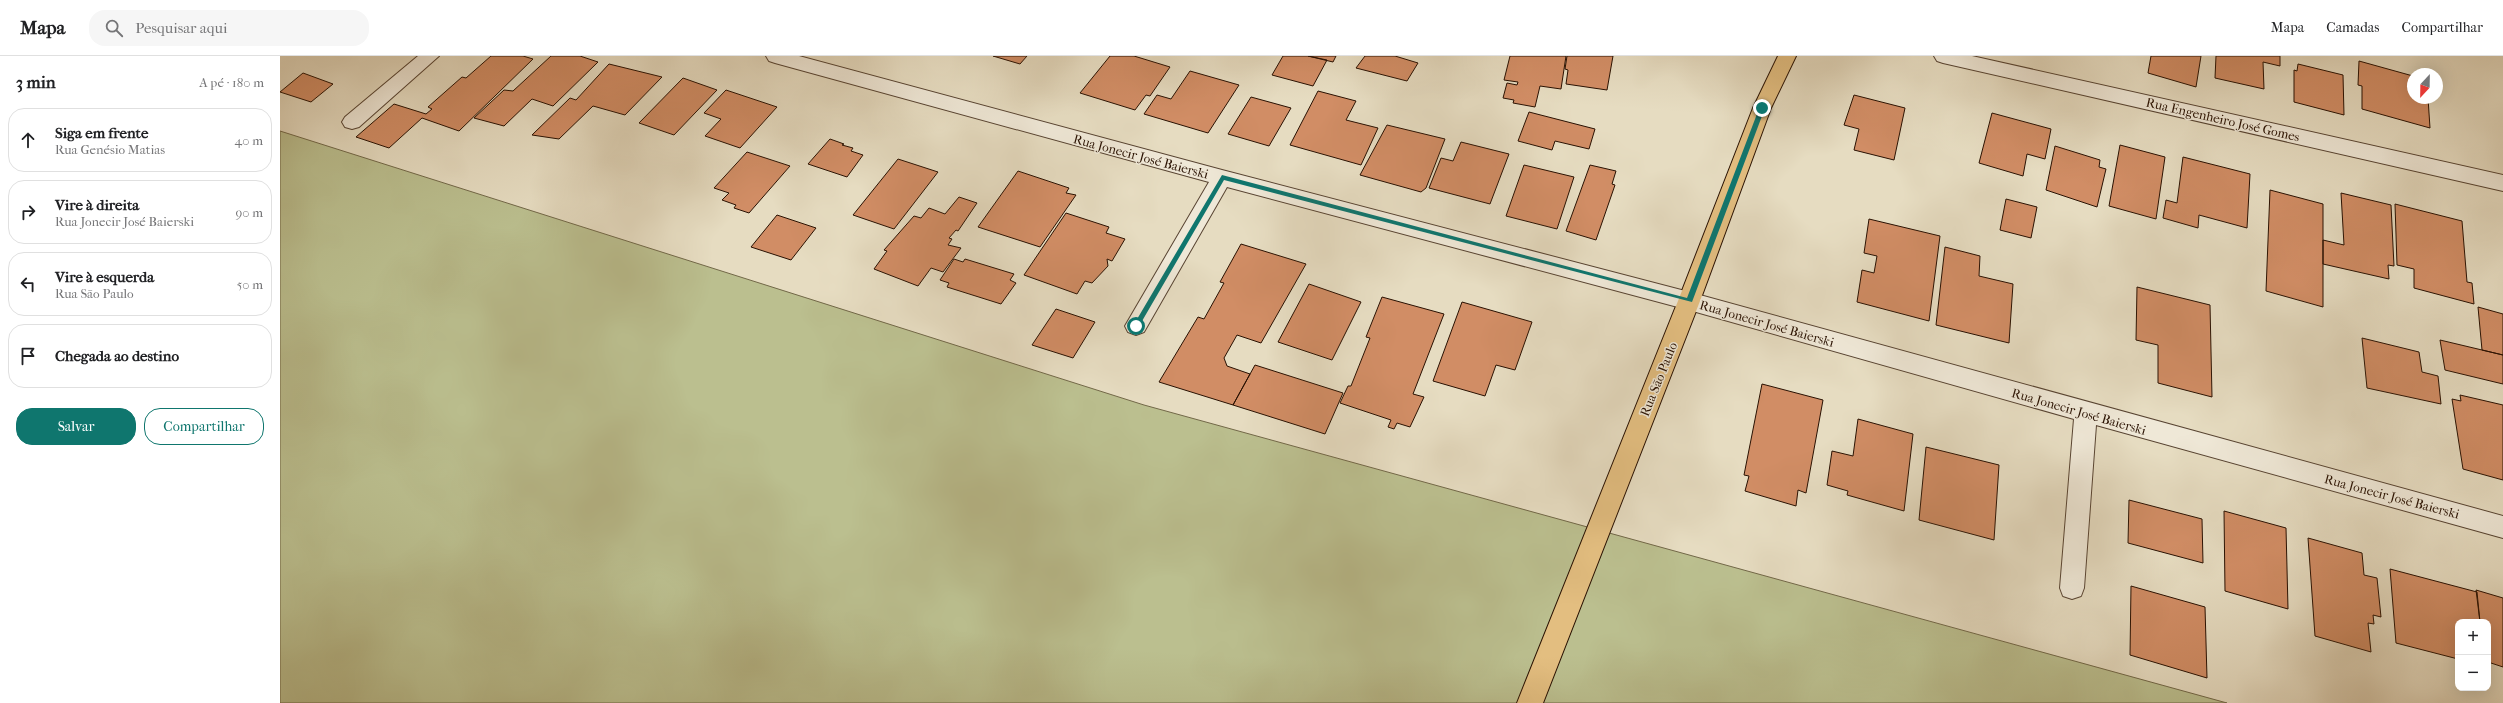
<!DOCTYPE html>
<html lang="pt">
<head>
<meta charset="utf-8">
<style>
  :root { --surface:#fff; --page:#f6f6f6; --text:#202124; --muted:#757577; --line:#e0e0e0; --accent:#0f766e }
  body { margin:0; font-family:"IM FELL French Canon",serif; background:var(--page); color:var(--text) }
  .controls { position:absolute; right:12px; bottom:12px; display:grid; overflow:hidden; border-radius:8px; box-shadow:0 4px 16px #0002 }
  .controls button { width:36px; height:36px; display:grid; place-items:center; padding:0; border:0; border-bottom:1px solid var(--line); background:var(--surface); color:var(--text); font:20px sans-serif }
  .compass { position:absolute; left:2127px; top:12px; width:36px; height:36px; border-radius:50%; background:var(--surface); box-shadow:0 4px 16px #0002; rotate:202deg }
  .stop { position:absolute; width:12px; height:12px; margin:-9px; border:3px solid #0f766e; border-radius:50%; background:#fff }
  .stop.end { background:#0f766e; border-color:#fff; box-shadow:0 1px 4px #0008 }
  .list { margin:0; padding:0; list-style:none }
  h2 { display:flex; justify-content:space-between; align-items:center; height:52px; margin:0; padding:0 16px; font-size:17px }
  h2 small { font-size:13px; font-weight:400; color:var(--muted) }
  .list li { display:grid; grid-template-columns:26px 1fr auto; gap:12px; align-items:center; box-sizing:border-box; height:64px; margin:0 8px 8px; padding:0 8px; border:1px solid var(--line); border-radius:16px }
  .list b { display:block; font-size:15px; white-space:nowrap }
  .list p { margin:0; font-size:13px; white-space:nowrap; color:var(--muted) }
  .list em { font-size:13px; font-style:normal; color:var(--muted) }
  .actions { display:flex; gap:8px; padding:12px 16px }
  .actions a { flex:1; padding:9px 0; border:1px solid var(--accent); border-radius:16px; text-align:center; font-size:14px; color:var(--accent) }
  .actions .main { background:var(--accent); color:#fff }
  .icon { flex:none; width:22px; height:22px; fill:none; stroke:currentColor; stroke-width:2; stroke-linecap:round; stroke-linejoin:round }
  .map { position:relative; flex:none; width:2223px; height:647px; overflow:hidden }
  header { display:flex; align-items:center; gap:24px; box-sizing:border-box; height:56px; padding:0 20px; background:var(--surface); border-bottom:1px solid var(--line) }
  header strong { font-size:19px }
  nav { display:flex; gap:22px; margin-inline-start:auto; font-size:14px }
  .search { width:280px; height:36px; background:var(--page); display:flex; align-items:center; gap:10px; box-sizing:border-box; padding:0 14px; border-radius:16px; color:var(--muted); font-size:15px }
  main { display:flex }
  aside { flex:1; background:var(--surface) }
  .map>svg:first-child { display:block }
  .green { fill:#bbbf8f; stroke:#726848 }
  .building { fill:#d18d65; stroke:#291102 }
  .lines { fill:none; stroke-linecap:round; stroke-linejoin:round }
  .street-casing { stroke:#584432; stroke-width:2 }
  .primary-casing { stroke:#291102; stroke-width:2 }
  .street { fill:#efe8d7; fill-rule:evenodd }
  .primary { fill:#e3be80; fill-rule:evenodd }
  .route { fill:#0f766e }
  .labels { text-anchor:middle; stroke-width:3; stroke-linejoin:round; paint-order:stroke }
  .street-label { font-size:13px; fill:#291102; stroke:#efe8d7 }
</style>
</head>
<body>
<header>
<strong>Mapa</strong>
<div class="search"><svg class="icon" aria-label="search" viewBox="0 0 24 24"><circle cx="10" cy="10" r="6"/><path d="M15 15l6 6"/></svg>Pesquisar aqui</div>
<nav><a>Mapa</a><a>Camadas</a><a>Compartilhar</a></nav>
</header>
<main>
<aside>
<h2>3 min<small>A pé · 180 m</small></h2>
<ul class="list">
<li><svg class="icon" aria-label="ahead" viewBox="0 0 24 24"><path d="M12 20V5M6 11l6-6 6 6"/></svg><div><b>Siga em frente</b><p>Rua Genésio Matias</p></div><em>40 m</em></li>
<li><svg class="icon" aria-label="right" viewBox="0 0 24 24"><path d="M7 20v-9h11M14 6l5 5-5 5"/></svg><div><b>Vire à direita</b><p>Rua Jonecir José Baierski</p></div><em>90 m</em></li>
<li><svg class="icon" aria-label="left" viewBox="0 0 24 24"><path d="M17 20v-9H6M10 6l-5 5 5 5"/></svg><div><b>Vire à esquerda</b><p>Rua São Paulo</p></div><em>50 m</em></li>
<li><svg class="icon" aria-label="arrive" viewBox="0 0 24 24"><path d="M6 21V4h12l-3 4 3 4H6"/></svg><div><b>Chegada ao destino</b></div></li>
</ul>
<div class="actions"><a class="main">Salvar</a><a>Compartilhar</a></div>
</aside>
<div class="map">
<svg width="2223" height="647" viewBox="0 0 2223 647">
  <rect width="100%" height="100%" fill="#e6dcc1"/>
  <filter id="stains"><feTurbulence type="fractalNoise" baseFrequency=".005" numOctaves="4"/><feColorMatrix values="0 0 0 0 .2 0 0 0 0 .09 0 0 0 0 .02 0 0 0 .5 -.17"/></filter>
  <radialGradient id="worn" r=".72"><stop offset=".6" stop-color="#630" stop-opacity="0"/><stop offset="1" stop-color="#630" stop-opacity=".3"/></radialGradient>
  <path class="green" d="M0 75 864 349 1947 647H0Z"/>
  <path class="building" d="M211 0H243L253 3 179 75 142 62 109 92 76 81 114 48 146 58 152 53 148 51 182 21 186 22Z
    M271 0H300L318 6 273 50 252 43 224 70 194 62 224 34 233 35Z
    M713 0H747L740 8Z
    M830 0H854L890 11 870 40 866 39 855 54 800 37Z
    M1003 0H1028L1047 4 1033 30 992 19Z
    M1028 0H1056L1053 6Z
    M1085 0H1115L1138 7 1127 25 1076 12Z
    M1230 0H1286L1281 33 1260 30 1255 51 1233 47 1234 44 1223 42 1227 27 1237 29 1238 26 1224 24Z
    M1287 0H1333L1327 34 1286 28 1288 14 1285 13Z
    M1871 0H1921L1916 31 1868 17Z
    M1936 0H2000V10L1983 6 1984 33 1935 22Z
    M2079 5 2133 20V42H2148L2150 72 2082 53V30L2078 29Z
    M329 8 382 21 345 59 313 50 279 83 252 79 290 42 296 44Z
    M2018 8 2063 19 2064 59 2014 46V14L2017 15Z
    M910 15 959 29 928 77 864 58 877 39 891 43Z
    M23 17 53 28 31 46 0 36Z
    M403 22 437 34 394 79 359 67Z
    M446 34 497 51 460 92 425 80 441 63 424 57Z
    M1038 35 1076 45 1066 64 1098 72 1081 109 1010 89Z
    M1574 39 1625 52 1614 104 1574 94 1579 73 1564 69Z
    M971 41 1011 52 989 90 948 78Z
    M1249 56 1315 73 1309 93 1275 85 1272 94 1238 85Z
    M1712 57 1771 73 1765 103 1747 98 1743 120 1699 107Z
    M1107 69 1165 83 1146 132 1141 136 1080 119Z
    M550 83 564 88 562 89 573 92 571 95 583 99 567 121 528 108Z
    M1181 86 1229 98 1210 148 1149 132 1161 102 1173 105Z
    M1840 89 1885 101 1876 163 1829 150Z
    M1775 90 1820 104 1819 111 1826 113 1817 151 1766 134Z
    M467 96 510 110 469 157 454 152 456 149 442 144 449 137 434 132Z
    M1903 101 1970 118 1967 172 1919 159 1918 172 1883 162 1886 144 1897 147Z
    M618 103 658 116 614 173 573 159Z
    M1244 109 1294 121 1277 173 1226 160Z
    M1310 109 1336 115 1332 128 1335 129 1316 184 1286 175Z
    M738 115 789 132 786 137 796 139 760 191 698 171Z
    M1990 134 2043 148V251L1986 235Z
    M2061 137 2111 149 2114 210 2108 209 2109 223 2043 208V184L2064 189Z
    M679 141 697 147 678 175 676 174 669 182 672 183 668 189 681 192 663 216 651 212 638 230 594 213 607 195 604 194 634 160 641 162 649 152 665 158Z
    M1726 143 1757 151 1751 182 1720 174Z
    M2115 148 2182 165 2187 226 2192 227 2194 248 2134 232V213L2117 209Z
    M786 157 829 171 826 177 845 183 832 205 827 203 828 210 812 227 805 225 797 238 744 219Z
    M497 159 536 172 511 204 471 191Z
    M1589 163 1660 180 1649 265 1577 246 1582 214 1594 217 1597 200 1584 197Z
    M961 188 1026 208 981 287 957 279 944 302 947 310 970 318 953 349 879 326 918 261 924 263 944 227 940 226Z
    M1665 191 1700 200 1699 220 1733 228 1729 287 1656 269Z
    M674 203 683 206 685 203 734 218 730 224 736 227 721 248 667 231 669 227 660 224Z
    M1029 228 1081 246 1052 304 998 286Z
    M1857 231 1930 249 1932 341 1878 327V289L1856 284Z
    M1102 241 1164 258 1133 338 1144 341 1130 371 1117 367 1114 373 1108 371 1111 364 1060 347 1068 330H1071L1090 282 1086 281Z
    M1182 246 1252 266 1235 314 1216 309 1205 340 1153 325Z
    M2198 251 2223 258V299L2202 294Z
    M776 253 815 266 793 302 752 289Z
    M2082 282 2139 296 2142 316 2158 320 2161 348 2087 332Z
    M2160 284 2223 299V328L2165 314Z
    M975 309 1063 337 1045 378 953 349Z
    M1482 328 1543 344 1526 437 1518 434 1516 450 1465 435 1469 420 1464 419Z
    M2180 339 2223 349V424L2183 413 2172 343 2181 345Z
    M1578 363 1633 378 1624 455 1567 439 1568 435 1547 429 1552 395 1573 400Z
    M1646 391 1719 409 1714 484 1639 464Z
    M1849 444 1922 463 1923 507 1848 487Z
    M1944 455 2006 472 2008 553 1945 535Z
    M2028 482 2082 497 2084 519 2097 522 2101 561 2093 559 2094 568 2088 567 2091 596 2035 580Z
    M2110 513 2197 536 2200 566H2178V603L2116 587Z
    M1851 530 1925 551 1927 622 1850 599Z
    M2196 534 2223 542V611L2208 606V566H2200Z"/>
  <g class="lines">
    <g class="street-casing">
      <path id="street" d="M138 0H159L79 71 72 73 65 71 62 66 65 61Z
        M486 0H519L942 114 1409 236 2223 460V482L1816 369 1804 532 1801 540 1792 543 1783 540 1780 532 1794 363 1409 254 947 131 864 276 856 279 848 276 845 270 929 126 495 7 489 5Z
        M1654 0H1692L2223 119V135L1663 7 1657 5Z"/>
    </g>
    <g class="primary-casing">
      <path id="primary" d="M1498 0H1516L1491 52 1420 245 1263 647H1237L1398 245 1473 52Z"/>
    </g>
    <use href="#street" class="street"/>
    <use href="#primary" class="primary"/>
  </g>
  <path class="route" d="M1480 50 1485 52 1412 246 944 124 858 272 853 270 942 119 1407 242Z"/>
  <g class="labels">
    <g class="street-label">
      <text transform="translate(1943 63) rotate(13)" y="5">Rua Engenheiro José Gomes</text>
      <text transform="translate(861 100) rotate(15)" y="5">Rua Jonecir José Baierski</text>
      <text transform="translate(1487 267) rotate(16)" y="5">Rua Jonecir José Baierski</text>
      <text transform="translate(1378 323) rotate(-68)" y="5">Rua São Paulo</text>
      <text transform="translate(1799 355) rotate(16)" y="5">Rua Jonecir José Baierski</text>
      <text transform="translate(2112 440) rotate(15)" y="5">Rua Jonecir José Baierski</text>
    </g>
  </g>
  <rect width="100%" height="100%" filter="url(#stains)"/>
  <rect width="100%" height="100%" fill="url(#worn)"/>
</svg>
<div class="controls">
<button>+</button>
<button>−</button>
</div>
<svg class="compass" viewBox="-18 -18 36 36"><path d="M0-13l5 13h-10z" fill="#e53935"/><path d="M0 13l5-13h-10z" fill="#757577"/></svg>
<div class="stop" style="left:856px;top:270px"></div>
<div class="stop end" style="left:1482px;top:52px"></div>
</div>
</main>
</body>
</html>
